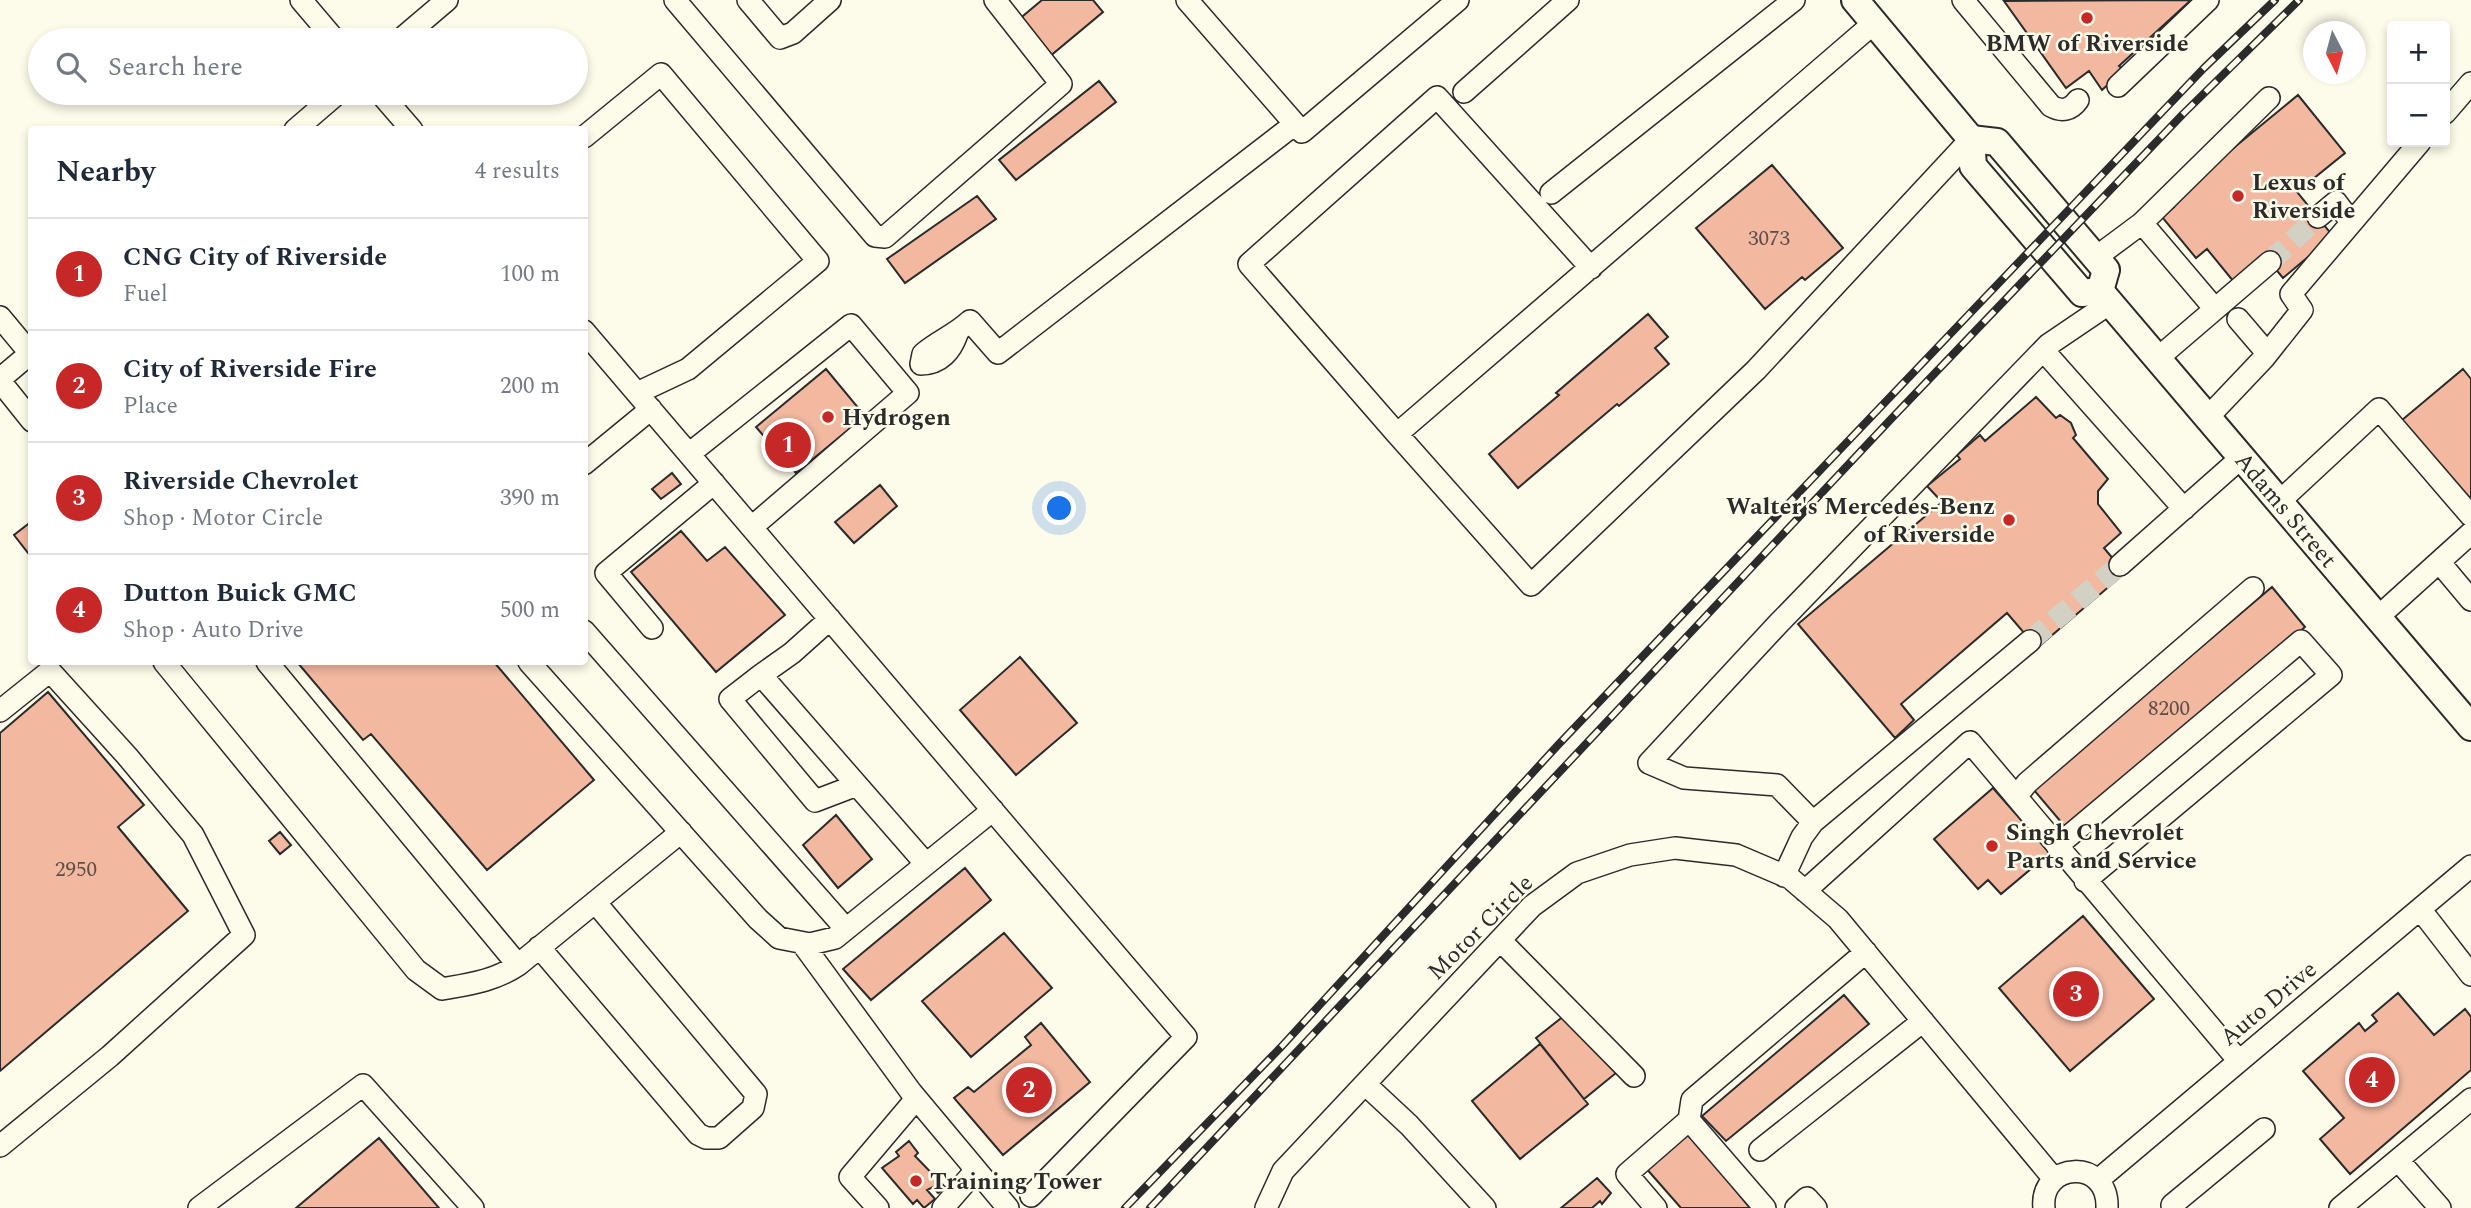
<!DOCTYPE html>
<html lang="en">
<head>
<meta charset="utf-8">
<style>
  :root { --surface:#fff; --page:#f2f2f3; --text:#1f2937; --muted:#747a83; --line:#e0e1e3; --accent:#c62828 }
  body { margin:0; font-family:Spectral,serif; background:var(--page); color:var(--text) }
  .controls { position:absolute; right:21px; top:21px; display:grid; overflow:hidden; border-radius:7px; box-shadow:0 4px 10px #0003 }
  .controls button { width:63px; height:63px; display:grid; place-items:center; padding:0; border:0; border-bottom:2px solid var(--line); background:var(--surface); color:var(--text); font:35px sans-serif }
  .compass { position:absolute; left:2303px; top:21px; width:63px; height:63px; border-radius:50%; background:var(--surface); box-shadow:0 4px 10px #0003; rotate:174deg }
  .you { position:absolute; left:1060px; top:509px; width:24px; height:24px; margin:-18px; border:5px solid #fff; border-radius:50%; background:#1a73e8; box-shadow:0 0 0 10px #1a73e833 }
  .badge { display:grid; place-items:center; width:46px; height:46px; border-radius:50%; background:var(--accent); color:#fff; font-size:23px; font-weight:700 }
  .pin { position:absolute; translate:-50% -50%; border:4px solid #fff; box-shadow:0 2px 7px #0006 }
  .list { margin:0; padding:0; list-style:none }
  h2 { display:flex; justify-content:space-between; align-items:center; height:91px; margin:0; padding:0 28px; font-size:30px }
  h2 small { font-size:23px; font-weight:400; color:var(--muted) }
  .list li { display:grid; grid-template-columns:46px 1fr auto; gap:21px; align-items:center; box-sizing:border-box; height:112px; padding:0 28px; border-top:2px solid var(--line) }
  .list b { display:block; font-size:26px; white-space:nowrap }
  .list p { margin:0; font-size:23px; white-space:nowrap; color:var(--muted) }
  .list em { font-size:23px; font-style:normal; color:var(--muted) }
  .icon { flex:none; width:38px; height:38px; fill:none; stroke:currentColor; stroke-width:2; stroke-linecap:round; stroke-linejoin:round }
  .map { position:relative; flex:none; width:2471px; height:1208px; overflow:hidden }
  .search { position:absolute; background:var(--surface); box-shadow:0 4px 10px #0003; left:28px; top:28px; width:560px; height:77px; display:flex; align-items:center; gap:18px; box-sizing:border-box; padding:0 24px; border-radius:38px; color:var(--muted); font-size:26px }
  .panel { position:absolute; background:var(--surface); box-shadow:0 4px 10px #0003; left:28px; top:126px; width:560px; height:539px; border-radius:7px }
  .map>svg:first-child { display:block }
  .building { fill:#f2b8a0; stroke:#2b2b2b; stroke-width:2 }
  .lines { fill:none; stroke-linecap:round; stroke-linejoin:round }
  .minor-tunnel { stroke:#d3d1c4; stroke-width:21; stroke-dasharray:21 10; stroke-linecap:butt }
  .minor-casing { stroke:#2b2b2b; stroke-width:24 }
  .major-casing { stroke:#2b2b2b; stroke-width:30 }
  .minor { stroke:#fdfbea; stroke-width:21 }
  .major { stroke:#fdfbea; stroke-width:26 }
  .rail-casing { stroke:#2b2b2b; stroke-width:8 }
  .rail { stroke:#fdfbea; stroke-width:5; stroke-dasharray:16; stroke-linecap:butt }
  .poi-dot { fill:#c62828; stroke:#fdfbea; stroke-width:2.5 }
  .labels { text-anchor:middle; stroke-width:5; stroke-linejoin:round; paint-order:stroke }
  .number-label { font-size:21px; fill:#5d4e48 }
  .poi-label { font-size:24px; font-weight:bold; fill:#2b2b2b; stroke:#fdfbea; text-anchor:start }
  .street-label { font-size:24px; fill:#2b2b2b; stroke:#fdfbea }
</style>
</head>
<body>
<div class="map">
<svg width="2471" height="1208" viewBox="0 0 2471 1208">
  <rect width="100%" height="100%" fill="#fdfbea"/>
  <path class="building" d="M1042 0H1093L1103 12 1049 57 1017 21Z
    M2191 0 2119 66 2124 70 2102 90 2089 71 2066 88 2004 1Z
    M1099 81 1116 102 1016 180 999 160Z
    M2298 95 2345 153 2297 192 2333 236 2283 278 2265 256 2234 282 2207 249 2196 258 2162 217 2174 207 2169 201Z
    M1772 165 1843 248 1805 280 1802 277 1765 309 1696 228Z
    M977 196 996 219 905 283 887 259Z
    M1648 314 1668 337 1655 348 1669 364 1619 406 1617 404 1518 488 1489 454 1559 395 1556 393Z
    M826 369 865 416 796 473 756 427Z
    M2463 369 2471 379V502L2402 420Z
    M2036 397 2056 418 2060 415 2071 423 2076 435 2073 438 2108 479 2098 491V504L2121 533 2104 548 2125 573 2037 648 2007 613 1901 704 1914 720 1895 738 1798 624 1942 502 1927 486 1960 459 1957 455 1980 435 1985 441Z
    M672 473 681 484 661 499 652 489Z
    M880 485 897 506 854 543 835 522Z
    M32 521V558L14 535Z
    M681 531 707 561 725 547 785 615 716 672 631 572Z
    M2272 587 2305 627 2067 829 2033 789Z
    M1020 657 1077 723 1016 775 960 710Z
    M297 662H494L594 780 487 870 371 734 363 740Z
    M48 692 144 805 118 827 188 911 0 1071V733Z
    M1993 788 2050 853 2001 894 1988 880 1978 889 1934 839Z
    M836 815 872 859 838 888 803 845Z
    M280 832 291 845 280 854 269 841Z
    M965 868 991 900 871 1000 843 969Z
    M2083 916 2154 999 2070 1071 1999 988Z
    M1004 933 1052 988 971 1057 922 1001Z
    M2398 993 2434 1035 2465 1009 2471 1017V1070L2350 1174 2320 1139 2344 1118 2303 1071 2359 1023 2365 1031 2377 1021 2372 1015Z
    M1844 995 1869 1024 1726 1141 1702 1116Z
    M1565 1015 1616 1073 1584 1099 1536 1038Z
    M1041 1023 1090 1082 1003 1155 954 1098 968 1087 974 1092 1031 1045 1025 1037Z
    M1540 1044 1588 1104 1520 1159 1472 1101Z
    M1688 1132 1750 1208H1681L1645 1167Z
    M379 1138 439 1208H296Z
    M909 1141 918 1153 915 1156 946 1188 938 1193 933 1187 927 1190 935 1199 924 1208 917 1200 913 1204 882 1168 899 1156 896 1152Z
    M1597 1178 1611 1193 1602 1204 1600 1201 1592 1208H1561Z"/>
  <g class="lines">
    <path class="minor-tunnel" d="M2270 262 2318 217
      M2030 641 2120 565"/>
    <g class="minor-casing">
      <path id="minor" d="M301 0 335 40
        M675 0 875 236 885 237 1061 84 995 0
        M748 0 780 38 793 33 830 0
        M1187 0 1302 132 1458 0
        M1963 0 2051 106C2062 112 2071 110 2078 100
        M1874 23 1397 434 1531 585 1756 370 1971 139
        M400 40 447 0
        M2118 86 2208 0
        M1464 92 1568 0
        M380 93 412 130
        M2445 113 2471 83
        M295 130 338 93
        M584 137 661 74 818 261 688 369 637 393
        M1551 193 1794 0
        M2318 217 2336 202 2351 222
        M2142 223 2269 98
        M2095 258 2142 223 2215 309
        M0 317 30 353
        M2238 319 2267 353
        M584 331 1186 1037 1031 1196
        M957 334C951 351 940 364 921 364L923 354C938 341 955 335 970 321L998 353 1295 124
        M2043 350 2184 509
        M2158 358 2270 262
        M0 379 32 352
        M0 381 32 421
        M2208 417 2264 358 2302 310 2291 294 2420 142
        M1397 434 1249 264 1437 97 1591 268
        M689 454 851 325 908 393 752 527
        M584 464 651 409
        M2280 501 2379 409 2471 516
        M2440 563 2471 600
        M2120 565 2242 457
        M2378 617 2471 533
        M830 619 792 653 761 675 926 864
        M652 628 606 573 714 483
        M584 631 846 929
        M164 662 416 970 442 989C470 984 494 981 518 965
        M267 662 518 965 681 832
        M529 662 758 919 779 938 810 944 835 938 993 810
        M761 675 730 699 815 801 857 785
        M0 711 50 671 127 756 193 835 244 935 110 1056 0 1146
        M2016 797 2027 783 2253 588
        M1813 822 1777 785 1684 778 1649 763 1778 624 2048 345 2110 303
        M2057 846 2301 641 2331 675 2085 881
        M1784 876 1802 837 1813 822 2030 641
        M1805 891 1970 742 2239 1061
        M2420 909 2471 975
        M1500 940 1634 1076
        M802 943 911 1092 1008 1208
        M539 947 698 1134 706 1138H719L753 1108 756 1094 595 902
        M1365 1084 1409 1125 1485 1208
        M1689 1120 1692 1100 1866 952
        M1760 1150 1923 1021
        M2398 1160 2440 1208
        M2098 1180 2471 866
        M199 1208 363 1085 473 1208
        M878 1208 850 1177 916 1099
        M943 1208 976 1170
        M1266 1208 1283 1171 1532 906 1577 873 1630 855 1675 848 1736 855 1790 878 1838 919 2054 1179
        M1656 1208 1627 1174 1689 1120 1765 1208
        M1796 1208 1807 1198 1816 1208
        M2044 1208C2039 1162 2109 1157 2107 1208
        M2174 1208 2172 1205 2264 1129
        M2340 1208 2471 1099"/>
    </g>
    <g class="major-casing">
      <g id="major">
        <path d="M1855 0 1971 139 1973 166 2082 293 2100 291"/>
        <path d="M1971 139 1997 142 2106 270 2100 291"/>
        <path id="s1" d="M2100 291 2471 727"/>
      </g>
    </g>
    <use href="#minor" class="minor"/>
    <use href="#major" class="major"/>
    <g class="rail-casing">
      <path id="rail" d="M1125 1208 1282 1046 1558 745 2204 68 2275 0
        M1150 1208 1892 418 2183 114 2299 0"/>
    </g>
    <use href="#rail" class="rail"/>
  </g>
  <g class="poi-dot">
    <circle cx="2087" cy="18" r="7"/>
    <circle cx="2238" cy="196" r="7"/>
    <circle cx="828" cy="417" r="7"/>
    <circle cx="2009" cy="520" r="7"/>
    <circle cx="1992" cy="846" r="7"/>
    <circle cx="916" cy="1181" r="7"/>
  </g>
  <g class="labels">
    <g class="number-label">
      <text x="1769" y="245">3073</text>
      <text x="2169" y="715">8200</text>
      <text x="76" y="876">2950</text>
    </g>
    <g class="poi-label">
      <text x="2087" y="51" text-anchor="middle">BMW of Riverside</text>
      <text x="2252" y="190">Lexus of<tspan x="2252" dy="28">Riverside</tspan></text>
      <text x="842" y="425">Hydrogen</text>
      <text x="1995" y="514" text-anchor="end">Walter's Mercedes-Benz<tspan x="1995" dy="28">of Riverside</tspan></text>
      <text x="2006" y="840">Singh Chevrolet<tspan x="2006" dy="28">Parts and Service</tspan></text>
      <text x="930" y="1189">Training Tower</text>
    </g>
    <g class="street-label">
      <text dy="8" stroke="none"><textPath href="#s1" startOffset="287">Adams Street</textPath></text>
      <text transform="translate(1480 927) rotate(-45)" y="8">Motor Circle</text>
      <text transform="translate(2268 1003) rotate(-40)" y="8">Auto Drive</text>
    </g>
  </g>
</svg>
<div class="controls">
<button>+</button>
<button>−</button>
</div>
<svg class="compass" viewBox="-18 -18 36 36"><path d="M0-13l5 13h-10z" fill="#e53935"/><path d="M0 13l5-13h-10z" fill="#747a83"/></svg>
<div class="you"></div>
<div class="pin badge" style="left:788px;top:445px">1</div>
<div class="pin badge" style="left:1029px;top:1090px">2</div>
<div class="pin badge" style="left:2076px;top:994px">3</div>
<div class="pin badge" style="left:2372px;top:1080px">4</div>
<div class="search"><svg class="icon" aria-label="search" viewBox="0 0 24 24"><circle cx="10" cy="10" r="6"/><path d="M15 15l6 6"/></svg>Search here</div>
<section class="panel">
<h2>Nearby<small>4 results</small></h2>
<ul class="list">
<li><span class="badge">1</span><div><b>CNG City of Riverside</b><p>Fuel</p></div><em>100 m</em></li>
<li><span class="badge">2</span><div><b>City of Riverside Fire</b><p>Place</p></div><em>200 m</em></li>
<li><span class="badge">3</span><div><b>Riverside Chevrolet</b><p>Shop · Motor Circle</p></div><em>390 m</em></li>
<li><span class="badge">4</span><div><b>Dutton Buick GMC</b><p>Shop · Auto Drive</p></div><em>500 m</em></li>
</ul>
</section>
</div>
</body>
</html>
